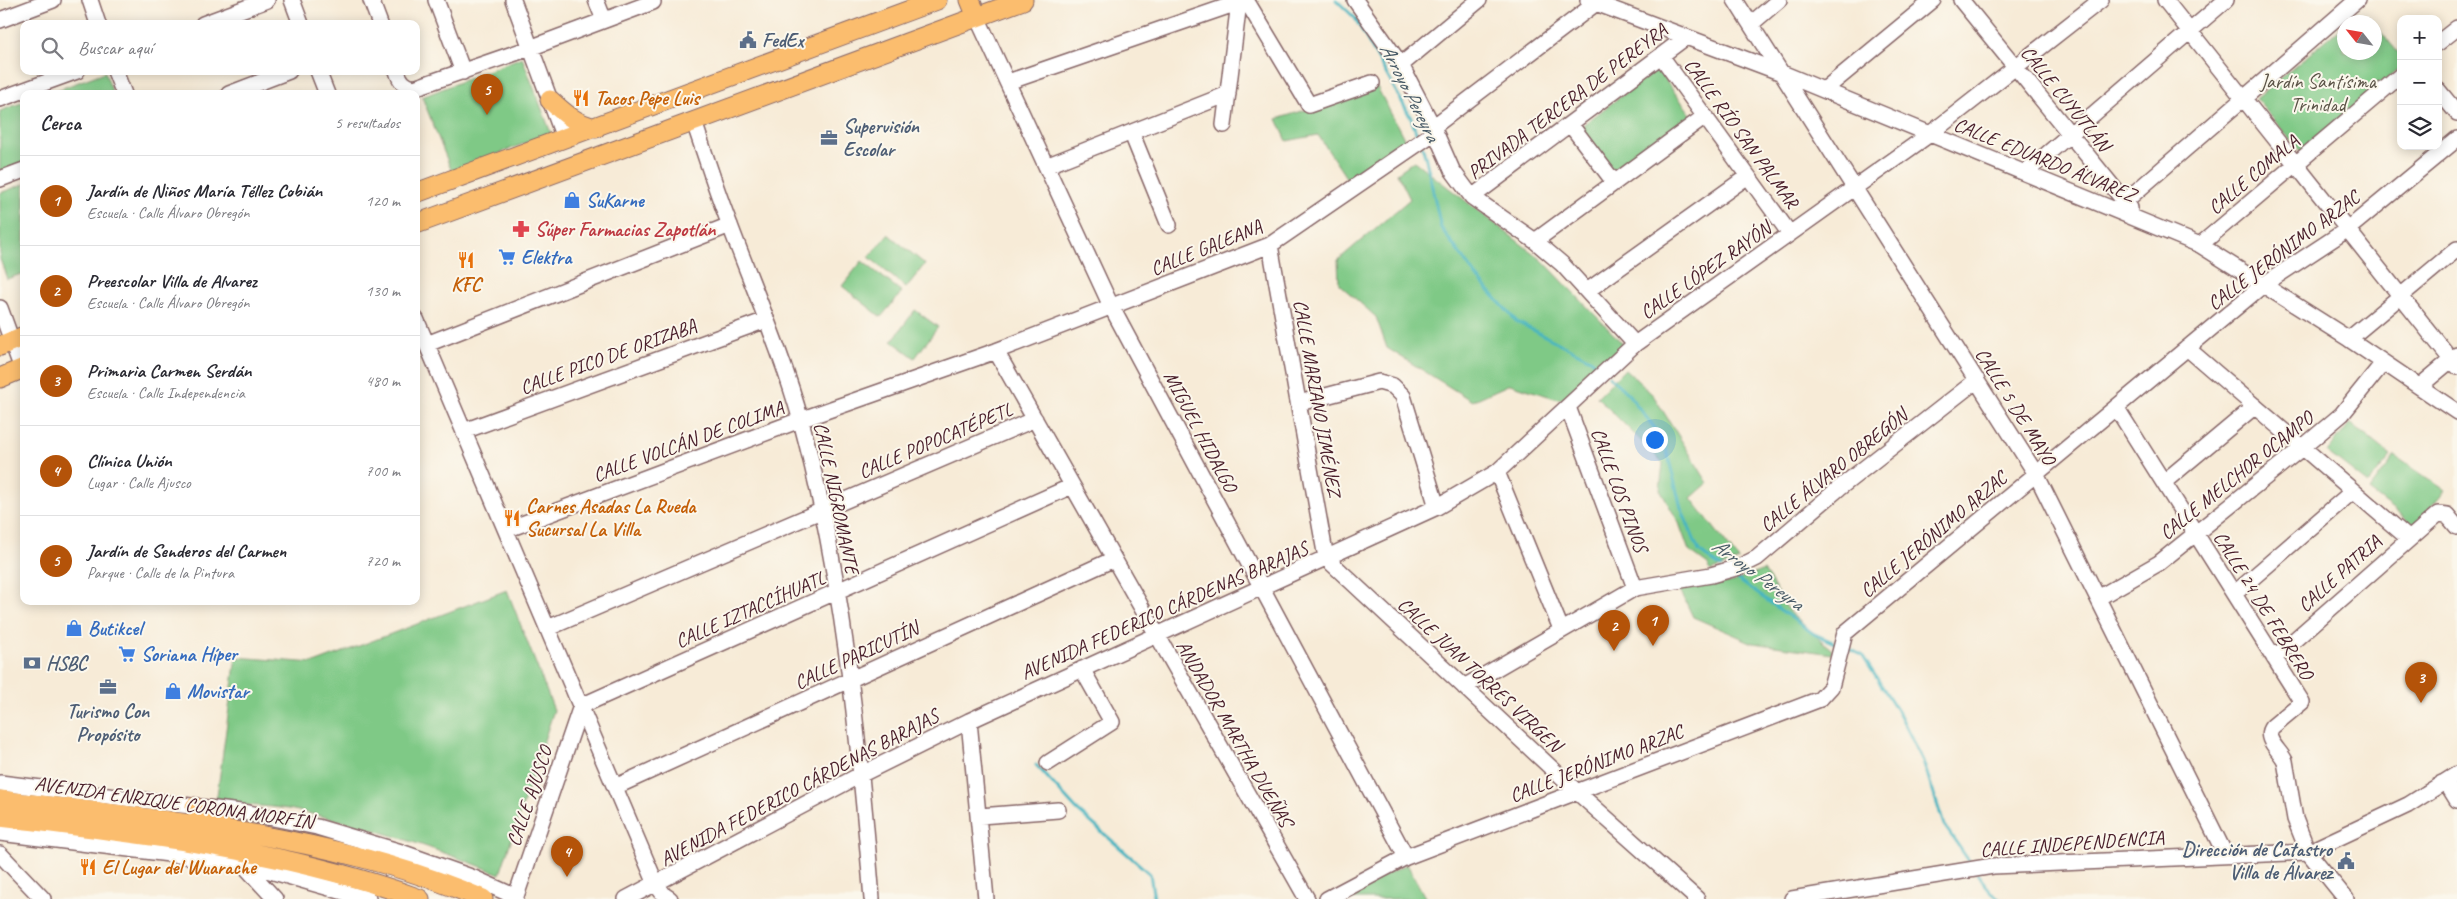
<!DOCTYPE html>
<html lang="es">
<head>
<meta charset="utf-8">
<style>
  :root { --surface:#fff; --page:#f7f7f7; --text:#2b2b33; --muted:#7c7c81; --line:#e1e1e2; --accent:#b45309 }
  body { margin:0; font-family:Caveat,sans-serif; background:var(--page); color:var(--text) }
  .controls { position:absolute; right:15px; top:15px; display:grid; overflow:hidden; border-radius:10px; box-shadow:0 2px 12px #0003 }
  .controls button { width:45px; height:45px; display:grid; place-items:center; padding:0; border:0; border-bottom:1px solid var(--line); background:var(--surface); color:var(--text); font:25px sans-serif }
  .compass { position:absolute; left:2337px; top:15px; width:45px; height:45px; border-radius:50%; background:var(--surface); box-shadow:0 2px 12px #0003; rotate:301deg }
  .you { position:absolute; left:1654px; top:439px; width:18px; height:18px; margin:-12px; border:4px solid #fff; border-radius:50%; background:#1a73e8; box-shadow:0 0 0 8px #1a73e833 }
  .badge { display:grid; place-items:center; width:32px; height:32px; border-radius:50%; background:var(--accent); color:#fff; font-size:16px; font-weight:700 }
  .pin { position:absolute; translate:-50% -41px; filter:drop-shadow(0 1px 2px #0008) }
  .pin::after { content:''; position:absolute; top:26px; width:18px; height:15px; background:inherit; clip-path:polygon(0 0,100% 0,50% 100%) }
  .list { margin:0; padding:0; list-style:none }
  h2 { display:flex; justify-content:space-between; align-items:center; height:65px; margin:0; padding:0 20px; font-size:21px }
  h2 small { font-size:16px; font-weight:400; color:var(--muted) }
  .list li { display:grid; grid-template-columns:32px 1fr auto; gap:15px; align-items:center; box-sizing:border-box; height:90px; padding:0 20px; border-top:1px solid var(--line) }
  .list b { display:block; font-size:19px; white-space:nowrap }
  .list p { margin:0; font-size:16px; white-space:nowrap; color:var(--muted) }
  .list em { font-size:16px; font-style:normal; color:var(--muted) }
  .icon { flex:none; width:28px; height:28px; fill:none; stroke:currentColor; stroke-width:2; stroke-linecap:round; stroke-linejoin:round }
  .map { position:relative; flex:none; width:2457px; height:899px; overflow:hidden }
  .search { position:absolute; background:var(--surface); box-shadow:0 2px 12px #0003; left:20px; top:20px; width:400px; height:55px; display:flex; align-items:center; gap:12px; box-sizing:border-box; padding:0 18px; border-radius:10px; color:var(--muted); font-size:19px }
  .panel { position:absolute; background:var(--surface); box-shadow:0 2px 12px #0003; left:20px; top:90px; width:400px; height:515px; border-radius:10px }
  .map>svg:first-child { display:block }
  .green { fill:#7fc986; stroke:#647458 }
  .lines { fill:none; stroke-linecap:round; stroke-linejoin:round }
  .stream { stroke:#47b5c1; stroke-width:3 }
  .minor-casing { stroke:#876667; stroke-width:18 }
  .major-casing { stroke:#876667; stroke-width:21 }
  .minor { stroke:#fff; stroke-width:15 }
  .major { stroke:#fbbd6e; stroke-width:19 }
  .labels { text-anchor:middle; stroke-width:4; stroke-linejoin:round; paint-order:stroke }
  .service-label { font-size:20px; font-weight:bold; fill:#4e5e75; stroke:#fbf7ec; text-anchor:start }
  .park-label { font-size:20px; fill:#5a5246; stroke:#fbf7ec }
  .food-label { font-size:20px; font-weight:bold; fill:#c56008; stroke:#fbf7ec; text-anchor:start }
  .street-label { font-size:20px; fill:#4a1f2b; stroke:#fbf7ec }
  .shop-label { font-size:20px; font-weight:bold; fill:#366cbe; stroke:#fbf7ec; text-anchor:start }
  .health-label { font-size:20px; font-weight:bold; fill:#be3a42; stroke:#fbf7ec; text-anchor:start }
  .water-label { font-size:21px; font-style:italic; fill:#495b67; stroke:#fbf7ec }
</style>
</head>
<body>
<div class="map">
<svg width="2457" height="899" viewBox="0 0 2457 899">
  <rect width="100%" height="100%" fill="#fbf7ec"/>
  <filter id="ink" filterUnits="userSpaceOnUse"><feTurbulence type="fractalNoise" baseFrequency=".02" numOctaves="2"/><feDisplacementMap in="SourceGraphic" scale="10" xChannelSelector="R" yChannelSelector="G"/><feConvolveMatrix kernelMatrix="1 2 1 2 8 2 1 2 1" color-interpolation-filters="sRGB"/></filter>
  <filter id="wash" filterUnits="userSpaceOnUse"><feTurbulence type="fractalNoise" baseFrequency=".0096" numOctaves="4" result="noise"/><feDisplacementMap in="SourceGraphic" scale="20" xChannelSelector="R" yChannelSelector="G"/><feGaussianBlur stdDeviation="1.12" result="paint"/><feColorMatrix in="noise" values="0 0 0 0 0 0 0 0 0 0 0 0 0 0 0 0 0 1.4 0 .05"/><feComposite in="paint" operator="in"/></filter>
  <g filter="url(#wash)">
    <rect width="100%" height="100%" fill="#f7ebd7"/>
    <path class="green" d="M2344 25V52H2374L2375 25 2401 56V68L2301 152 2256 99Z
      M522 57 551 133 452 172 422 97Z
      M1657 69 1693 117 1615 174 1580 127Z
      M105 72 113 94H47Z
      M1377 87 1406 142 1347 179 1318 135 1287 141 1277 119Z
      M24 102V164L0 172V111Z
      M1414 161 1542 260 1623 344 1577 390 1561 400 1510 384 1472 401 1387 348 1376 317 1339 284 1338 260 1410 199 1397 173Z
      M24 184V273L7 279 0 259V193Z
      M888 234 925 264 906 288 869 257Z
      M862 261 902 292 881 317 842 286Z
      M915 310 938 327 915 358 892 341Z
      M1625 369 1653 395 1708 483 1691 498 1739 560 1711 571 1708 565 1689 551 1679 523 1660 490 1663 463 1597 397Z
      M2350 423 2391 456 2368 484 2327 452Z
      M2395 456 2445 490 2415 526 2369 491Z
      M1764 570 1790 613 1832 650V654L1753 643 1693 617 1680 590 1732 582Z
      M507 590 554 710 500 874C436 849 371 826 303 812 275 805 244 806 216 803L236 657 314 663Z
      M1407 864 1426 899H1337Z"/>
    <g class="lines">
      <path class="stream" d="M1336 0 1355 18 1411 118 1418 138
        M1422 146 1426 159 1441 228 1476 276 1517 322 1592 360 1602 370
        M1609 376 1628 394 1664 440 1681 508 1699 551 1721 567
        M1730 574 1814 634 1837 644
        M1845 647 1862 655 1899 713 1923 761 1944 825 1971 864
        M1036 765 1077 810 1150 874 1154 899
        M1977 874 1992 893 2000 899"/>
    </g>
  </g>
  <g filter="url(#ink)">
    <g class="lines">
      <g class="minor-casing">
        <path id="minor" d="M90 0 98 24
          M292 0 301 24
          M371 0 380 24
          M436 0 463 72
          M513 0 564 138
          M596 0 604 20
          M1246 0 1309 105 1372 83
          M1355 0 1401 65 1433 127 1452 170 1472 197 1535 241 1562 264 1635 344
          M1588 0 1782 73 2200 245 2349 339 2457 412
          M1735 0 2036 474 2225 854
          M1961 0 2130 208
          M2165 0 2457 367
          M977 17 1111 306 1406 857
          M0 20 53 0
          M203 24 267 0
          M1751 24 1779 0
          M2438 43 2457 28
          M1661 56 1790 234
          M1401 65 1479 0
          M115 71 124 94
          M318 71 327 94
          M397 71C400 81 404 86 414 88L530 48 653 2
          M1008 82 1246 0
          M1824 90 1933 0
          M2438 90 2457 113
          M229 94 289 71
          M0 99 77 71
          M694 122C706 157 717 193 731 228 755 292 783 356 801 421 843 577 859 738 872 899
          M1570 124 1614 182
          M1224 125 1239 2
          M1132 134 1169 225
          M1046 166 1228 94
          M2025 173 2226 0
          M0 179 24 170
          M1472 197 1686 37
          M2115 210 2357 0
          M1535 241 1705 116
          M1270 245 1326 558
          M2200 245 2401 75
          M1587 291 1748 176
          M0 308 22 369
          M416 319 656 884 664 895 670 899
          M2349 339 2457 249
          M427 344 730 225
          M2187 348 2408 538
          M996 351 1307 899
          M2420 386 2457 355
          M1299 403 1379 382 1393 386 1403 396 1437 507
          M1568 407 1635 588
          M2116 407 2302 702 2272 727C2263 739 2280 750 2285 761L2295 819 2308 852 2346 899
          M464 431 766 320
          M1497 472 1561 629
          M2164 482 2255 406
          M506 530 800 420 996 351 1270 245 1429 136 1433 127 1600 0
          M1326 558 1576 791 1697 899
          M2234 594 2353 491
          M2098 598 2159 563 2303 447 2342 414 2383 363
          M548 628 1035 419
          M2274 658 2438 514 2447 515 2457 527
          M1464 687 1635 588 1711 575 1739 567 1757 558 1838 489 1977 380
          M969 721 986 899
          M1048 763 1112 722 1082 669
          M0 783 249 813 317 827 401 852 474 878 516 897
          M2442 783 2449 787 2457 800
          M615 787 1114 559
          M980 816 1058 810
          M0 833 242 863 368 899
          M0 854 43 899
          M242 863 275 899
          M515 899 581 706 1072 486
          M626 899 862 774 969 721 1437 507 1497 472 1635 344 1930 134 2101 0
          M1327 899 1406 857 1820 699 1831 687 1845 633 2263 285 2348 229 2457 139
          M1792 899 1993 866 2308 852 2408 805 2457 774"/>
      </g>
      <g class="major-casing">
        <path id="major" d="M970 0 977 17
          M550 100C564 113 576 124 596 128
          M416 193 937 0
          M416 224 1023 0
          M0 346 24 336
          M0 378 24 368
          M0 800C163 821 330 833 483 899
          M195 807 224 828
          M0 817C142 833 285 850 420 899"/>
      </g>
      <use href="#minor" class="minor"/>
      <use href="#major" class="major"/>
    </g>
  </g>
  <defs>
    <g id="civic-bare" transform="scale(1.35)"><path d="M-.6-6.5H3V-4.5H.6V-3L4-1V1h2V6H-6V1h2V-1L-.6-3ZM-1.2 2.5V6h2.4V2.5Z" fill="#5c6f8a" stroke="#fbf7ec" stroke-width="2.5" paint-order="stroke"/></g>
    <g id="restaurant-bare" transform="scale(1.35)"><path d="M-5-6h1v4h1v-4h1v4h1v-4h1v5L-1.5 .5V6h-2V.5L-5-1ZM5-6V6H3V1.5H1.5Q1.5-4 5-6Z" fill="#e8710a" stroke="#fbf7ec" stroke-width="2.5" paint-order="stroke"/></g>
    <g id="office-bare" transform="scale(1.35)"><path d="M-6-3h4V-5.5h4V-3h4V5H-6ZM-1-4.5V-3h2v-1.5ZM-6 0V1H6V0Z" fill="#5c6f8a" stroke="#fbf7ec" stroke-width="2.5" paint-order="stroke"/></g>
    <g id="shop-bare" transform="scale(1.35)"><path d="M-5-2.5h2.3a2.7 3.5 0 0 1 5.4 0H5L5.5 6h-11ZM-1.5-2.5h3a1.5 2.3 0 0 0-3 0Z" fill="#3f7fe0" stroke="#fbf7ec" stroke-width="2.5" paint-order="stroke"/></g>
    <g id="pharmacy-bare" transform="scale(1.35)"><path d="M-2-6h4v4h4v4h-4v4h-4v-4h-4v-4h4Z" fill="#e0444e" stroke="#fbf7ec" stroke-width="2.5" paint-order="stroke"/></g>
    <g id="supermarket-bare" transform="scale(1.35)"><path d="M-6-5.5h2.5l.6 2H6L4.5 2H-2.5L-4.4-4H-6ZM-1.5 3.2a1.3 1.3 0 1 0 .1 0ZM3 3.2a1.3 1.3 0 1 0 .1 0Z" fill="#3f7fe0" stroke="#fbf7ec" stroke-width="2.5" paint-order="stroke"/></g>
    <g id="bank-bare" transform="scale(1.35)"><path d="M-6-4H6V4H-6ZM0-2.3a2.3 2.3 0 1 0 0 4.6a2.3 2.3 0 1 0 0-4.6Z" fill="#5c6f8a" stroke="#fbf7ec" stroke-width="2.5" paint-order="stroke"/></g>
  </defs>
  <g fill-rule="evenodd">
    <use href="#civic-bare" x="748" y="40"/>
    <use href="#restaurant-bare" x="581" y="98"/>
    <use href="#office-bare" x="829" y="138"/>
    <use href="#shop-bare" x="572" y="200"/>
    <use href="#pharmacy-bare" x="521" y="229"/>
    <use href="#supermarket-bare" x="507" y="257"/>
    <use href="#restaurant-bare" x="466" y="260"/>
    <use href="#restaurant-bare" x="512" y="518"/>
    <use href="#shop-bare" x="74" y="628"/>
    <use href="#supermarket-bare" x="127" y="654"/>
    <use href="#bank-bare" x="32" y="663"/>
    <use href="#office-bare" x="108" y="687"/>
    <use href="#shop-bare" x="173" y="691"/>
    <use href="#civic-bare" x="2346" y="861"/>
    <use href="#restaurant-bare" x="88" y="867"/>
  </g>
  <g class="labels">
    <g class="service-label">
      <text x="762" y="47">FedEx</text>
      <text x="843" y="133">Supervisión<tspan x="843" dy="23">Escolar</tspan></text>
      <text x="46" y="670">HSBC</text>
      <text x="108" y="718" text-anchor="middle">Turismo Con<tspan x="108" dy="23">Propósito</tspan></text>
      <text x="2332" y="856" text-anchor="end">Dirección de Catastro<tspan x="2332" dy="23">Villa de Álvarez</tspan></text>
    </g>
    <g class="park-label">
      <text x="2318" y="88">Jardín Santísima<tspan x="2318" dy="23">Trinidad</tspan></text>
    </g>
    <g class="food-label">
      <text x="595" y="105">Tacos Pepe Luis</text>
      <text x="466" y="291" text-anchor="middle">KFC</text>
      <text x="526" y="513">Carnes Asadas La Rueda<tspan x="526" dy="23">Sucursal La Villa</tspan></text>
      <text x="102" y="874">El Lugar del Wuarache</text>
    </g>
    <g class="street-label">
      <text transform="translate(2066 98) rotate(51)" y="7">CALLE CUYUTLÁN</text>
      <text transform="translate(1567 101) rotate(-37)" y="7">PRIVADA TERCERA DE PEREYRA</text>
      <text transform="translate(1742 133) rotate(54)" y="7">CALLE RÍO SAN PALMAR</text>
      <text transform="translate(2045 159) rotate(22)" y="7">CALLE EDUARDO ÁLVAREZ</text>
      <text transform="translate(2253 174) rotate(-40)" y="7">CALLE COMALA</text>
      <text transform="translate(1206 247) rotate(-22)" y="7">CALLE GALEANA</text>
      <text transform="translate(2283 250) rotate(-37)" y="7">CALLE JERÓNIMO ARZAC</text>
      <text transform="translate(1705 270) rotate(-35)" y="7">CALLE LÓPEZ RAYÓN</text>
      <text transform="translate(608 356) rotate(-20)" y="7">CALLE PICO DE ORIZABA</text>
      <text transform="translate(1318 398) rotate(80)" y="7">CALLE MARIANO JIMÉNEZ</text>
      <text transform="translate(2016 406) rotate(58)" y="7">CALLE 5 DE MAYO</text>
      <text transform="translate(1201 431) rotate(62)" y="7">MIGUEL HIDALGO</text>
      <text transform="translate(935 440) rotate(-23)" y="7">CALLE POPOCATÉPETL</text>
      <text transform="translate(688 441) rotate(-20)" y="7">CALLE VOLCÁN DE COLIMA</text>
      <text transform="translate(1833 470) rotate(-39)" y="7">CALLE ÁLVARO OBREGÓN</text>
      <text transform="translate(2236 475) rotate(-39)" y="7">CALLE MELCHOR OCAMPO</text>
      <text transform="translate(1620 490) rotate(70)" y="7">CALLE LOS PINOS</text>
      <text transform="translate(837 498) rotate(78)" y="7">CALLE NIGROMANTE</text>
      <text transform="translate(1933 534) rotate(-40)" y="7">CALLE JERÓNIMO ARZAC</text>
      <text transform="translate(2339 573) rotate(-42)" y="7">CALLE PATRIA</text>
      <text transform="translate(2264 605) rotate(58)" y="7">CALLE 24 DE FEBRERO</text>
      <text transform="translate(750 609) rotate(-24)" y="7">CALLE IZTACCÍHUATL</text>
      <text transform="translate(1164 610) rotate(-24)" y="7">AVENIDA FEDERICO CÁRDENAS BARAJAS</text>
      <text transform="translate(856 655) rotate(-25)" y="7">CALLE PARICUTÍN</text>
      <text transform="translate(1480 674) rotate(43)" y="7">CALLE JUAN TORRES VIRGEN</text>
      <text transform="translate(1235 733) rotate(60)" y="7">ANDADOR MARTHA DUEÑAS</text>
      <text transform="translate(1596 763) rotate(-21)" y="7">CALLE JERÓNIMO ARZAC</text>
      <text transform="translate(799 787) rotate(-28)" y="7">AVENIDA FEDERICO CÁRDENAS BARAJAS</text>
      <text transform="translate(529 796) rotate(-71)" y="7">CALLE AJUSCO</text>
      <text transform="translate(174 802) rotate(8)" y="7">AVENIDA ENRIQUE CORONA MORFÍN</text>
      <text transform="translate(2072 843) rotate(-4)" y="7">CALLE INDEPENDENCIA</text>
    </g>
    <g class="shop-label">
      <text x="586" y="207">SuKarne</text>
      <text x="521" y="264">Elektra</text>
      <text x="88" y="635">Butikcel</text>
      <text x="141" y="661">Soriana Híper</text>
      <text x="187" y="698">Movistar</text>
    </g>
    <g class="health-label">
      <text x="535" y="236">Súper Farmacias Zapotlán</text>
    </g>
    <g class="water-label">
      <text transform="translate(1410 92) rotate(63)" y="7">Arroyo Pereyra</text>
      <text transform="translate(1758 574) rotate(36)" y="7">Arroyo Pereyra</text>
    </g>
  </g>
</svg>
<div class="controls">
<button>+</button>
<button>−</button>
<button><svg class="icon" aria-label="layers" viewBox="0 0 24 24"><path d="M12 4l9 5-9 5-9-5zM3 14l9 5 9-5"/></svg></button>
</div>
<svg class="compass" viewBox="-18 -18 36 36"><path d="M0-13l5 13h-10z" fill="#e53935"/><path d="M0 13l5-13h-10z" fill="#7c7c81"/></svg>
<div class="you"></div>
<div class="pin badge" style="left:1653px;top:646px">1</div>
<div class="pin badge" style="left:1614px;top:651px">2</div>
<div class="pin badge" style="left:2421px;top:703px">3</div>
<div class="pin badge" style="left:567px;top:877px">4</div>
<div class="pin badge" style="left:487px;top:115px">5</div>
<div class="search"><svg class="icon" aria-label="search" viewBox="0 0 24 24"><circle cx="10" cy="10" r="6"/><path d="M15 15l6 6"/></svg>Buscar aquí</div>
<section class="panel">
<h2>Cerca<small>5 resultados</small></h2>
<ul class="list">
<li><span class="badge">1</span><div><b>Jardín de Niños María Téllez Cobián</b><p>Escuela · Calle Álvaro Obregón</p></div><em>120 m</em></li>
<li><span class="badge">2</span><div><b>Preescolar Villa de Alvarez</b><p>Escuela · Calle Álvaro Obregón</p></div><em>130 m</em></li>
<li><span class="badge">3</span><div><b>Primaria Carmen Serdán</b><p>Escuela · Calle Independencia</p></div><em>480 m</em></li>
<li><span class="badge">4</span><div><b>Clínica Unión</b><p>Lugar · Calle Ajusco</p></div><em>700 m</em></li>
<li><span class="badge">5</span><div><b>Jardín de Senderos del Carmen</b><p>Parque · Calle de la Pintura</p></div><em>720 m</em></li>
</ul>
</section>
</div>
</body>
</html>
